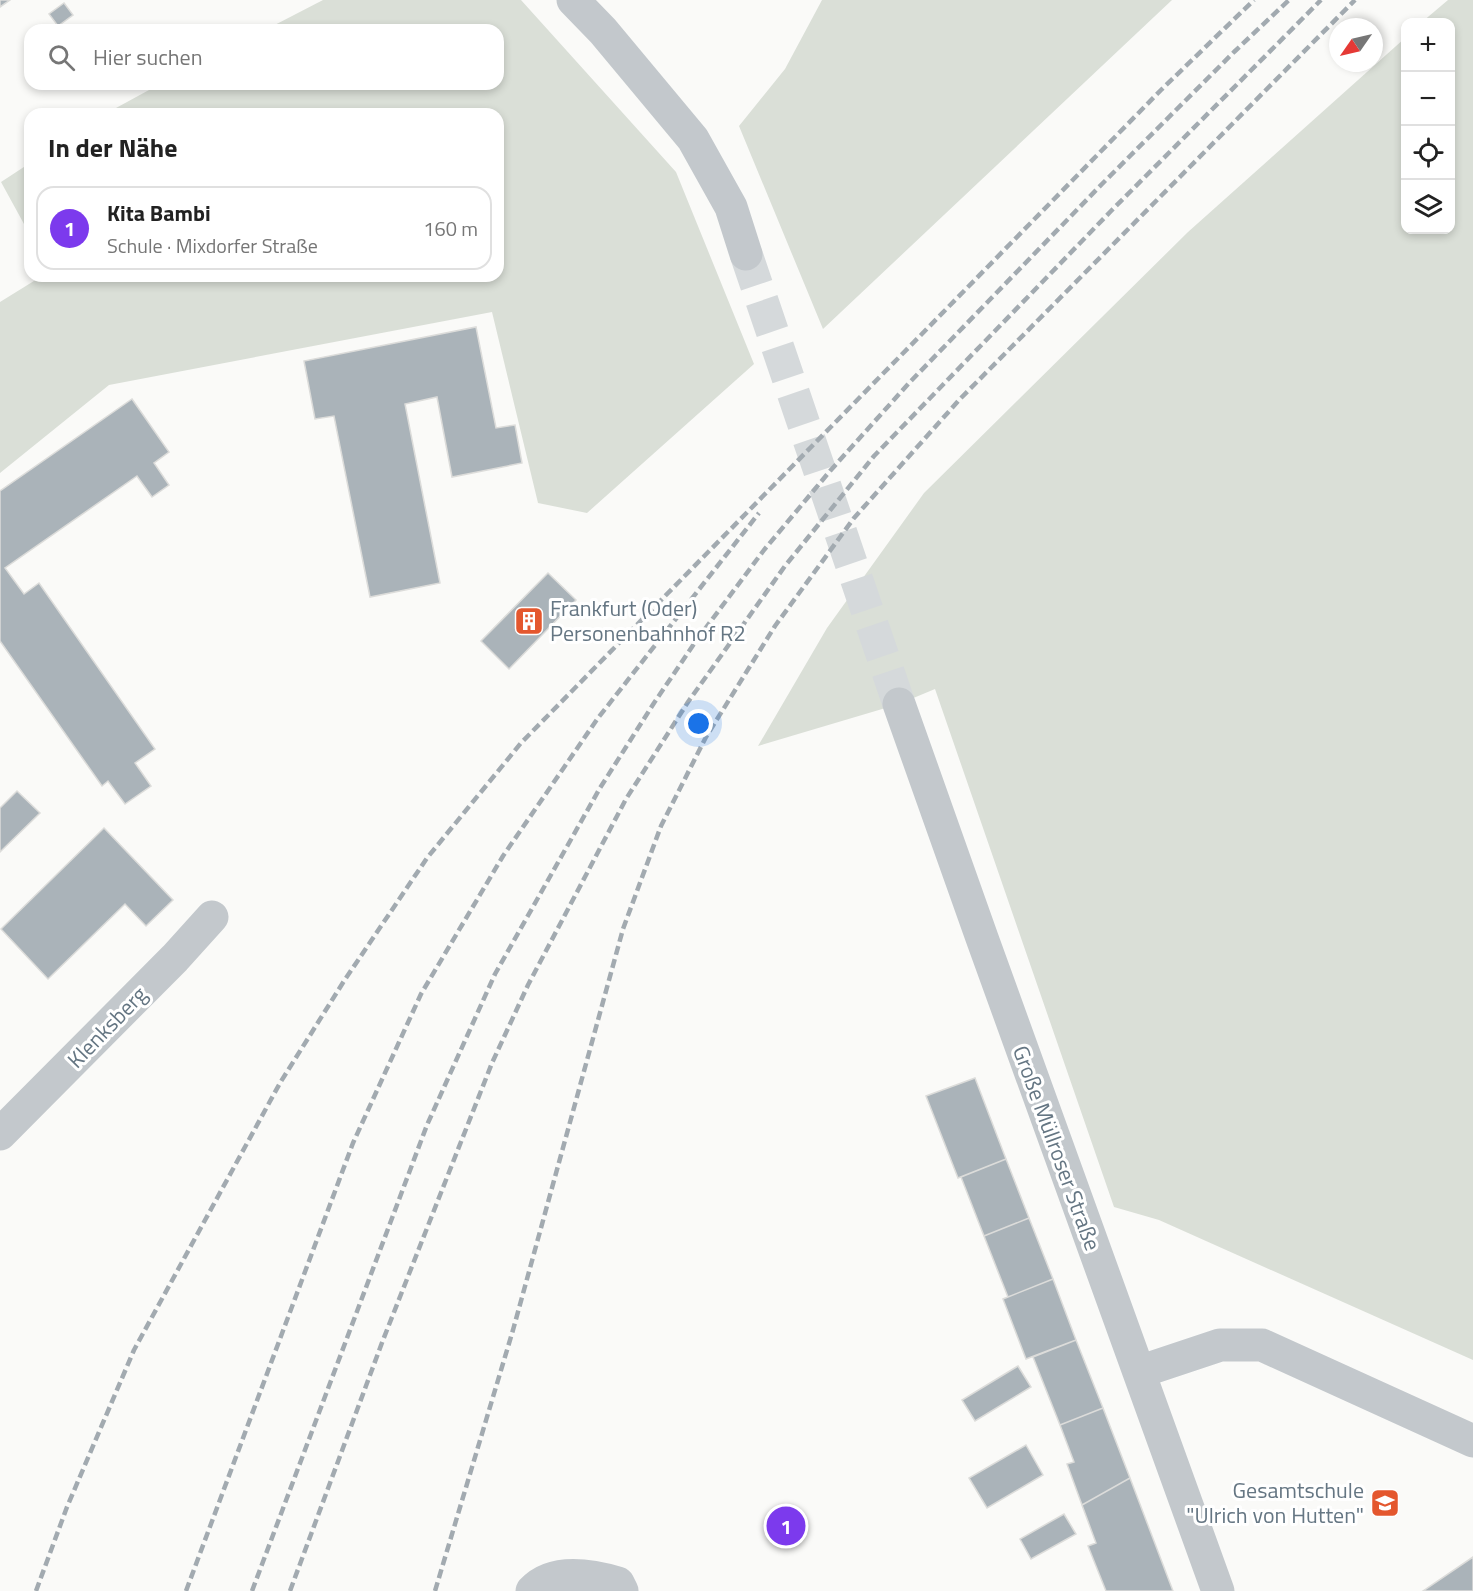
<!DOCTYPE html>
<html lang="de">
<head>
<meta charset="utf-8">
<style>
  :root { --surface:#fff; --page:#f6f6f6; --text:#222; --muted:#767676; --line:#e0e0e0; --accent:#7c3aed }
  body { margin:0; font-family:"Titillium Web",sans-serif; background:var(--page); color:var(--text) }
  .controls { position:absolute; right:18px; top:18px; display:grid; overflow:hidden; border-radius:12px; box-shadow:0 3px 9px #0003 }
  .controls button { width:54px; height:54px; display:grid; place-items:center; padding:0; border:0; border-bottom:2px solid var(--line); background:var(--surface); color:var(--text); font:30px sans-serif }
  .compass { position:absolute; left:1329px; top:18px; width:54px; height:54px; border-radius:50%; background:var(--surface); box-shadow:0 3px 9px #0003; rotate:236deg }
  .you { position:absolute; left:699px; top:724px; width:21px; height:21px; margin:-15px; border:4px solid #fff; border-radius:50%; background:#1a73e8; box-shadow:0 0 0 9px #1a73e833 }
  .badge { display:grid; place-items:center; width:39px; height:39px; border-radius:50%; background:var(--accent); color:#fff; font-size:20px; font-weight:700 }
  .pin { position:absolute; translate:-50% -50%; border:3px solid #fff; box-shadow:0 2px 6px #0006 }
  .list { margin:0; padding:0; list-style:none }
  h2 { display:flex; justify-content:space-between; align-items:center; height:78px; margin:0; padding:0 24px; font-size:26px }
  h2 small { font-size:20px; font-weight:400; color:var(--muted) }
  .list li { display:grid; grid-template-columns:39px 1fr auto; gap:18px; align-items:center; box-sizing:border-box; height:84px; margin:0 12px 12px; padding:0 12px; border:2px solid var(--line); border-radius:18px }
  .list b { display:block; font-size:22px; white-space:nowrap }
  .list p { margin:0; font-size:20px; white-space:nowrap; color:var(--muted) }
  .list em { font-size:20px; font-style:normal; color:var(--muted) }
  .icon { flex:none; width:33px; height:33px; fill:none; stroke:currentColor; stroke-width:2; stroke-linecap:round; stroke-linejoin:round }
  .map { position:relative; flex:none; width:1473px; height:1591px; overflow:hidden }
  .search { position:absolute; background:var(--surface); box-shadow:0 3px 9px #0003; left:24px; top:24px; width:480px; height:66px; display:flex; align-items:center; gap:15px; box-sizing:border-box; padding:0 21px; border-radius:18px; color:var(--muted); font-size:22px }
  .panel { position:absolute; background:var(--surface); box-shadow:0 3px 9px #0003; left:24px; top:108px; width:480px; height:174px; border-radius:18px }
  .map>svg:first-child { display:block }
  .green { fill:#dadfd7 }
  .building { fill:#aab3b9; stroke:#dcdcda; stroke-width:1.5 }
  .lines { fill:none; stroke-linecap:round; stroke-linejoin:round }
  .minor-tunnel { stroke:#d5d9db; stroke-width:33; stroke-dasharray:33 16; stroke-linecap:butt }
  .minor { stroke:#c3c8cc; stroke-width:33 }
  .rail { stroke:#a2aab0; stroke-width:4.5; stroke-dasharray:9 4.5; stroke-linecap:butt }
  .labels { text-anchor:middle; stroke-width:6; stroke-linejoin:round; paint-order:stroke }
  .poi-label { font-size:22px; fill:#657683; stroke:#fff; text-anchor:start }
  .street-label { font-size:22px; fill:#657683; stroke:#fff }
</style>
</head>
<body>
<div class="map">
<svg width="1473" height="1591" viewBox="0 0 1473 1591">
  <rect width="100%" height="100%" fill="#fafaf8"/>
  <path class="green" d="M323 0H521L676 172 754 364 587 513 538 503 492 312 109 385 0 473V302L42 276H498V114H105L160 84H498V30H265Z
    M822 0H1172L823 329 739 126 785 69Z
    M1448 0H1473V1360L1159 1220 1114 1207 935 689 899 704 758 746 827 628 924 493 1188 232 1405 38 1406 230H1450V22H1422Z
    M30 163V235L1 182Z"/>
  <path class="building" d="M0 0H10L0 7Z
    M64 3 73 15 58 26 49 14Z
    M476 327 496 428 515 425 522 463 452 477 437 397 405 404 440 583 370 597 334 416 315 419 304 361Z
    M132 399 169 452 154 463 169 485 152 497 137 476 5 568 24 594 39 583 155 749 135 763 151 786 125 804 108 781 102 786 0 641V491Z
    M548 573 576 600 509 669 481 641Z
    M17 791 40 813 0 852V808Z
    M104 828 173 900 146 926 125 904 48 979 1 929Z
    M975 1078 1006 1159 958 1178 926 1096Z
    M1006 1159 1029 1218 984 1236 961 1177Z
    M1029 1218 1053 1279 1008 1297 984 1236Z
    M1053 1279 1076 1340 1026 1359 1003 1299Z
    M1076 1340 1103 1408 1060 1425 1033 1357Z
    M1018 1366 1031 1387 975 1421 962 1400Z
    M1103 1408 1130 1478 1082 1505 1067 1464 1074 1462 1060 1425Z
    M1026 1445 1043 1475 987 1508 969 1478Z
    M1130 1478 1173 1591H1106L1088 1546 1096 1543 1082 1505Z
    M1064 1514 1076 1534 1031 1559 1020 1539Z
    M1473 1557V1591H1423Z"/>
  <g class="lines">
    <path class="minor-tunnel" d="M746 254 899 704"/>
    <path class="minor" d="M573 0 603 31 693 139 731 207 746 254
      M899 704 982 938 1218 1591
      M0 1134 175 958 212 917
      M1139 1372 1220 1345H1262L1473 1441
      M532 1591C553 1568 591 1575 618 1583L622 1591"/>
    <path class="rail" d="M36 1591 67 1507 134 1350 280 1083 344 981 427 858 521 743 1161 90 1254 0
      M186 1591 353 1143 421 994 503 856 598 718 759 513
      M252 1591 427 1125 495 974 600 788 654 703 696 641 764 550 830 471 910 382 1102 184 1234 52 1289 0
      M290 1591 383 1340 492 1063 528 985 626 799 688 702 785 566 874 456 1111 211 1321 0
      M435 1591 513 1330 623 929 661 826 706 737 775 626 854 518 960 399 1355 0"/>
  </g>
  <defs>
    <g id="building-square" transform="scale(1.5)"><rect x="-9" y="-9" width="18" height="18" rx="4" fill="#e4572e" stroke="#fff"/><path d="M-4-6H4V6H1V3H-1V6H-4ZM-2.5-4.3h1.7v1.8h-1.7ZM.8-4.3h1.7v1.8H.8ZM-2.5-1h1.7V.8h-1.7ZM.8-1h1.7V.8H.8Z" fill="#fff"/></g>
    <g id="school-square" transform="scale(1.5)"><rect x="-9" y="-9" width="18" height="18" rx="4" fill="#e4572e" stroke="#fff"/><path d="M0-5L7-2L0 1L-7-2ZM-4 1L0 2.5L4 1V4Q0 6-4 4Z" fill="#fff"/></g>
  </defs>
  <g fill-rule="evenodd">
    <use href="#building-square" x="529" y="621"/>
    <use href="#school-square" x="1385" y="1503"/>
  </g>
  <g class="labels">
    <g class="poi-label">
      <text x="550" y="616">Frankfurt (Oder)<tspan x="550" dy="25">Personenbahnhof R2</tspan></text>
      <text x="1364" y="1498" text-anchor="end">Gesamtschule<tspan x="1364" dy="25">"Ulrich von Hutten"</tspan></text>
    </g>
    <g class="street-label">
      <text transform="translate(107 1027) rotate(-46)" y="8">Klenksberg</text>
      <text transform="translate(1057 1148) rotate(70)" y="8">Große Müllroser Straße</text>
    </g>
  </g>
</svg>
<div class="controls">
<button>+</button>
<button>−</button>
<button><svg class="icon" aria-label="locate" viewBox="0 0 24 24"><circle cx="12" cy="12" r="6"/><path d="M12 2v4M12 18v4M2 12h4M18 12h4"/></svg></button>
<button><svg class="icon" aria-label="layers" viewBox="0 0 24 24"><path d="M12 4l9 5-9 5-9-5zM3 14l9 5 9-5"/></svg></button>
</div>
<svg class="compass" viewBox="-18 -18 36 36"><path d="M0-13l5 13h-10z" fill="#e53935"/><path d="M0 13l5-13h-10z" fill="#767676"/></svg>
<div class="you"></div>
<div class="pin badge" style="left:786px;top:1526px">1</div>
<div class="search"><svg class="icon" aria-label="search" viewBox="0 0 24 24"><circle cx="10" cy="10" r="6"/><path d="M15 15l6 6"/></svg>Hier suchen</div>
<section class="panel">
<h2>In der Nähe<small></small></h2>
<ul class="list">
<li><span class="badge">1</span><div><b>Kita Bambi</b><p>Schule · Mixdorfer Straße</p></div><em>160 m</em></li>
</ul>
</section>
</div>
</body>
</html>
